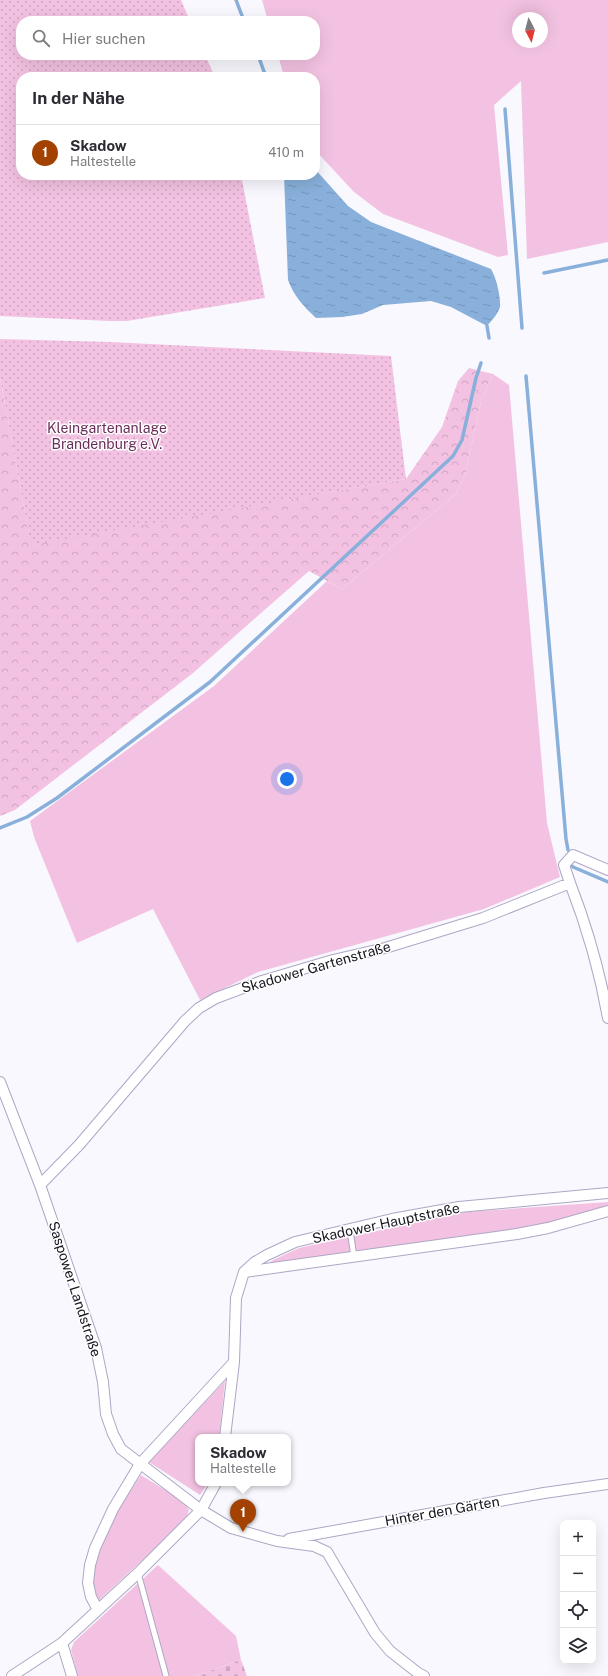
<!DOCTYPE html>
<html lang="de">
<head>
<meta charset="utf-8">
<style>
  :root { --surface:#fff; --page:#f7f7f7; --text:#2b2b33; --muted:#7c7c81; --line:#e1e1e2; --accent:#a34200 }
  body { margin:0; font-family:"Public Sans",sans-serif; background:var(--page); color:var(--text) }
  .controls { position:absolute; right:12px; bottom:12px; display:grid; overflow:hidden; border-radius:8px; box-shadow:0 4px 16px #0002 }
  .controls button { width:36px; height:36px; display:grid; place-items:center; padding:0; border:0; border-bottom:1px solid var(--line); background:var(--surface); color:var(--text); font:20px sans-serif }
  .compass { position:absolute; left:512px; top:12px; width:36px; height:36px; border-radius:50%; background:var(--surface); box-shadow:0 4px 16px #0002; rotate:173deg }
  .you { position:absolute; left:287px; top:779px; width:14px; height:14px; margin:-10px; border:3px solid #fff; border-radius:50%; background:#1a73e8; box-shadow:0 0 0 6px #1a73e833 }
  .badge { display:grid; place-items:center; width:26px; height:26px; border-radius:50%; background:var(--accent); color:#fff; font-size:13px; font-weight:700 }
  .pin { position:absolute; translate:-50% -33px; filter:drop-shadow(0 1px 2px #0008) }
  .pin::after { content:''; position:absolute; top:21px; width:14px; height:12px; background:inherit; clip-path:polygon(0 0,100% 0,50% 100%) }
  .popup { position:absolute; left:195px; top:1434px; width:96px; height:52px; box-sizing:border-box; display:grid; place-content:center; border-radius:8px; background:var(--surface); filter:drop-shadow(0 1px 3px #0005); font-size:13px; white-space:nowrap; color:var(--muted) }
  .popup b { font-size:15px; color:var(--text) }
  .popup::after { content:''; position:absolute; left:50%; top:100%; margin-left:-8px; border:8px solid transparent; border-top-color:var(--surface) }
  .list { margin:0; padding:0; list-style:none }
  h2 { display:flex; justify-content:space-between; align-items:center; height:52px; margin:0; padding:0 16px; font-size:17px }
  h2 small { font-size:13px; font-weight:400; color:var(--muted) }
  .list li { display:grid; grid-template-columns:26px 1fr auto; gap:12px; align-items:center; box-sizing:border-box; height:56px; padding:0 16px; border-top:1px solid var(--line) }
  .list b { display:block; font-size:15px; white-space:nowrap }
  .list p { margin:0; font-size:13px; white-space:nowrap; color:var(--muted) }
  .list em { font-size:13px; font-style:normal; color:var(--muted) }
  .icon { flex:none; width:22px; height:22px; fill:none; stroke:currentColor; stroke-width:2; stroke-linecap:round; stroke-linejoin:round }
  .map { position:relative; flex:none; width:608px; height:1676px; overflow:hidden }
  .search { position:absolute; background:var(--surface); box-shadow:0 4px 16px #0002; left:16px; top:16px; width:304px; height:44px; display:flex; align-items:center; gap:10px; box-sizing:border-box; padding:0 14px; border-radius:16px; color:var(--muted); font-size:15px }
  .panel { position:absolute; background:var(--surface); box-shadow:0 4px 16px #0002; left:16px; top:72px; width:304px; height:108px; border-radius:16px }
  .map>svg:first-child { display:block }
  .grass { fill:#f3c2e2; fill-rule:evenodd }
  .forest { fill:url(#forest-crowns) }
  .cemetery { fill:url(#cemetery-stones) }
  .garden { fill:url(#garden-dots) }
  .water { fill:url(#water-ripples) }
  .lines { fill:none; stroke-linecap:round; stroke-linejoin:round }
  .stream { stroke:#88b0da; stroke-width:3.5 }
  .service-casing { stroke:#ada7c5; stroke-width:7 }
  .minor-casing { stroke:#ada7c5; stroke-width:12 }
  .service { stroke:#fff; stroke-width:5 }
  .minor { stroke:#fff; stroke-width:10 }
  .labels { text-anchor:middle; stroke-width:3; stroke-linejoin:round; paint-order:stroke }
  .park-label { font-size:14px; fill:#6a2d59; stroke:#fff }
  .street-label { font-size:14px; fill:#17151f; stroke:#fff }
</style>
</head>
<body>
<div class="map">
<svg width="608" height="1676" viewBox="0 0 608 1676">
  <defs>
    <pattern id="forest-crowns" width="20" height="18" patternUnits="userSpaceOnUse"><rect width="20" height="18" fill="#f3c2e2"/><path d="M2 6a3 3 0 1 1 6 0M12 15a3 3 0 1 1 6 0" fill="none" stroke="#d0a6c1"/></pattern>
    <pattern id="cemetery-stones" width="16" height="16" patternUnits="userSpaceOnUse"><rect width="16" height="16" fill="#f3c2e2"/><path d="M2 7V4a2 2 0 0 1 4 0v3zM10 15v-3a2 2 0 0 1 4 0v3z" fill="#d0a6c1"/></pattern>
    <pattern id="garden-dots" width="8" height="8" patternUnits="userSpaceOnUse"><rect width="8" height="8" fill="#f3c2e2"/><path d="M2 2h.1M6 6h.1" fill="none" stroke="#d0a6c1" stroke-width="1.8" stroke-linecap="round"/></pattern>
    <pattern id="water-ripples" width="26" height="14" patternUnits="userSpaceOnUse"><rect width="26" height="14" fill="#88b0da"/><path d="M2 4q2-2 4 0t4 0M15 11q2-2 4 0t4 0" fill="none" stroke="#7596bb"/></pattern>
  </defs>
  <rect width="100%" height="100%" fill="#f9f8fe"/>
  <path class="grass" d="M262 0H608V242L527 259 521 81 494 105 508 255 498 257 383 214 354 192 315 150V77H284L278 55H315V21H268ZM518 18H542V42H518Z
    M493 374 509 385 547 823 560 877 484 909 258 972 200 1000 153 909 77 943 34 837 30 821 214 686 327 581 342 589 456 494 465 475 481 401Z
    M608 1202V1207L547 1223 516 1229 267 1265 273 1260 299 1248 449 1215 466 1212Z
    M225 1381 219 1437H198V1483H208L200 1495 149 1462Z
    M141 1475 184 1502 189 1510 187 1516 150 1553 99 1600 92 1591C93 1582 92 1572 94 1563 103 1531 123 1502 141 1475Z
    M158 1565 236 1636 241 1660 195 1676H78L71 1650 74 1642Z"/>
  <path class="forest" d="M469 368 493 374 481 401 465 475 456 494 342 589 309 571 193 673 15 810 0 816V377L31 544 406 479 442 427 458 381Z"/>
  <path class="cemetery" d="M241 1660 247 1676H195Z"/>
  <path class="garden" d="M0 0H181L190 21H21V55H205L215 77H21V175H241L265 298 127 321H109L0 316Z
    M0 339 110 342 391 356 406 479 31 545 0 377Z"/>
  <path class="water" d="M315 169 348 206 371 222 491 269C496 277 501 297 500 307 498 314 492 320 487 326L451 307 431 301 383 305 362 314 342 317 316 318C304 307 294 296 288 280L284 175H315Z"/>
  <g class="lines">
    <path class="stream" d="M236 0 244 21
      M258 55 266 77
      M505 109 522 328
      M544 273 608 260
      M487 326 489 338
      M526 376 566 839 568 850
      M0 828 27 817 57 798 210 682 453 456 462 440 476 378 481 363
      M572 866 573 867 608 882"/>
    <g class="service-casing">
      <path id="service" d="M350 1230 354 1257
        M138 1573 166 1676"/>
    </g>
    <g class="minor-casing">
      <path id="minor" d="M570 883 564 865 573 855 608 870
        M0 1082 40 1185 96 1348 103 1382 106 1414 113 1434 121 1449 201 1510 231 1528 277 1541 314 1546 327 1552 375 1633 390 1651 418 1673 424 1676
        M40 1185 79 1145 185 1021 199 1008 216 998 262 981 333 960 385 948 483 918 570 883C587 927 600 972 608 1018
        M244 1272 517 1234 548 1228 608 1211
        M225 1437 234 1362 236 1298 244 1272 255 1262 267 1255 295 1242 392 1219 459 1207 608 1193
        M289 1539 544 1493 608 1484
        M98 1610 91 1597 88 1583 90 1565 95 1548 113 1509 140 1464 234 1362
        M62 1643 72 1676
        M12 1676 62 1643 138 1573 201 1510 216 1483"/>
    </g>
    <use href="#service" class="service"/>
    <use href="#minor" class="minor"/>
  </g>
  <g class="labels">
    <g class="park-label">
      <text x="107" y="433">Kleingartenanlage<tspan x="107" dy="16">Brandenburg e.V.</tspan></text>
    </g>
    <g class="street-label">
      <text transform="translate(316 967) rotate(-16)" y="5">Skadower Gartenstraße</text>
      <text transform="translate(386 1223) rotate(-12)" y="5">Skadower Hauptstraße</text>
      <text transform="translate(75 1289) rotate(72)" y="5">Saspower Landstraße</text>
      <text transform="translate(442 1511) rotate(-10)" y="5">Hinter den Gärten</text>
    </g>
  </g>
</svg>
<div class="controls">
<button>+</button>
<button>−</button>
<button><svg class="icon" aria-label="locate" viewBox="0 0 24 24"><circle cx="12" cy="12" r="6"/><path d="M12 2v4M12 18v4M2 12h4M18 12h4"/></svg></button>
<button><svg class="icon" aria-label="layers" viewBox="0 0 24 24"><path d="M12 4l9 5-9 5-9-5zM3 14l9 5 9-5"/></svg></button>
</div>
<svg class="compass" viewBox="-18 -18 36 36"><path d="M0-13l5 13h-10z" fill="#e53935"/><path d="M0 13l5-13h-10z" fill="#7c7c81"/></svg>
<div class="you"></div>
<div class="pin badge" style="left:243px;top:1532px">1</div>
<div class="popup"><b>Skadow</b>Haltestelle</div>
<div class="search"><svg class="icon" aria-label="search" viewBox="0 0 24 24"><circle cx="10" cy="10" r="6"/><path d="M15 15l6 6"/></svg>Hier suchen</div>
<section class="panel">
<h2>In der Nähe<small></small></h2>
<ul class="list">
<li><span class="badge">1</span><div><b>Skadow</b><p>Haltestelle</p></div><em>410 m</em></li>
</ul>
</section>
</div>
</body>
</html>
